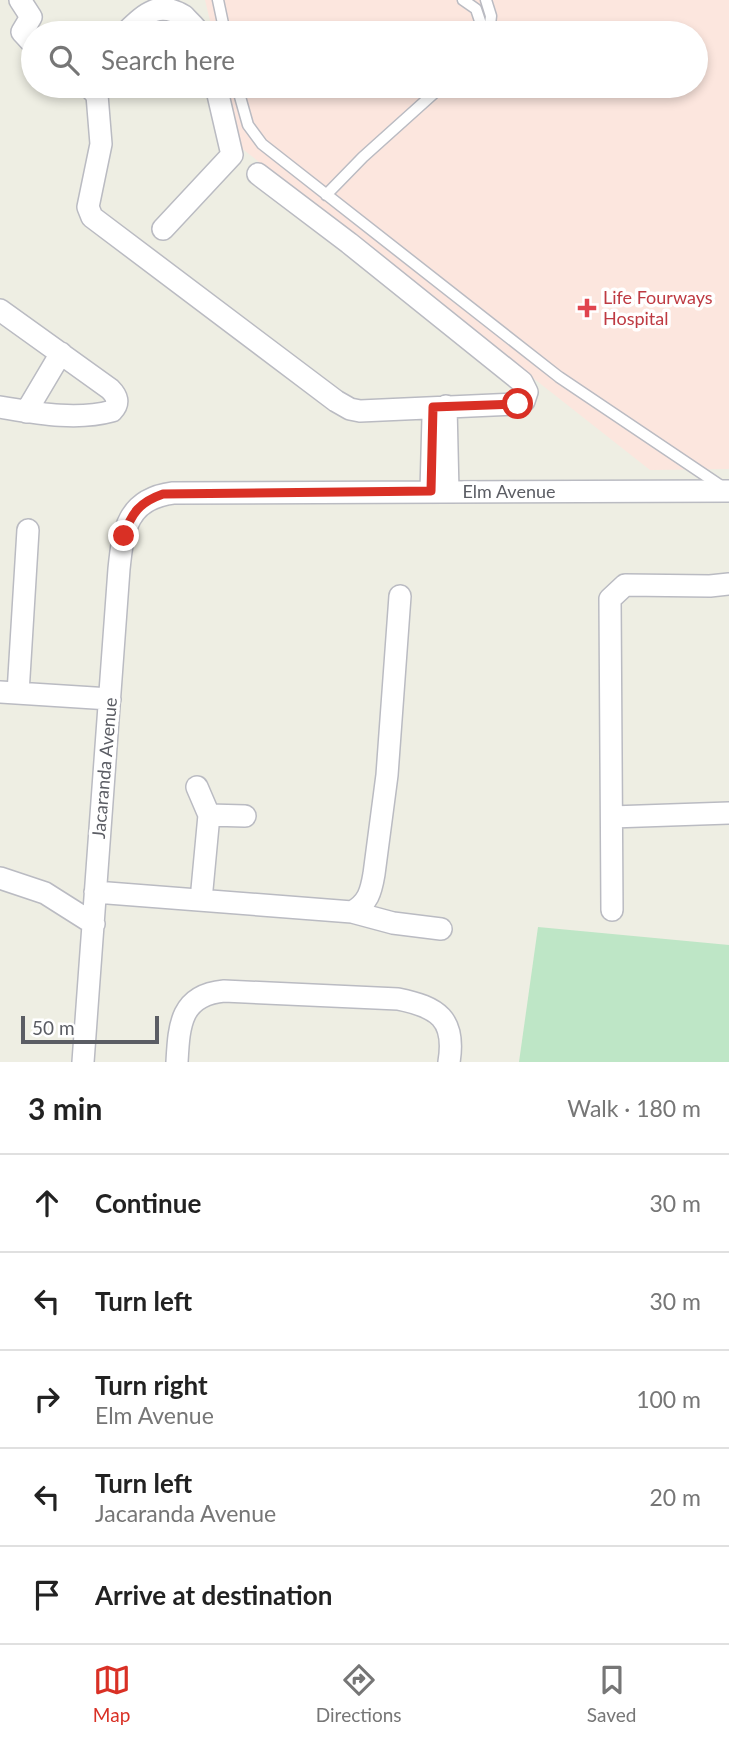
<!DOCTYPE html>
<html lang="en">
<head>
<meta charset="utf-8">
<style>
  :root { --surface:#fff; --page:#f6f6f6; --text:#222; --muted:#767676; --line:#e0e0e0; --accent:#d93025 }
  body { margin:0; font-family:Lato,sans-serif; background:var(--page); color:var(--text) }
  .scale { position:absolute; left:21px; bottom:18px; width:138px; box-sizing:border-box; padding-left:7px; border:4px solid #5b5d64; border-top:0; font-size:19px; line-height:24px; white-space:nowrap; color:#5b5d64; -webkit-text-stroke:5px #fff; paint-order:stroke }
  .stop { position:absolute; width:21px; height:21px; margin:-16px; border:5px solid #d93025; border-radius:50%; background:#fff }
  .stop.end { background:#d93025; border-color:#fff; box-shadow:0 2px 7px #0008 }
  .list { margin:0; padding:0; list-style:none }
  h2 { display:flex; justify-content:space-between; align-items:center; height:91px; margin:0; padding:0 28px; font-size:30px }
  h2 small { font-size:23px; font-weight:400; color:var(--muted) }
  .list li { display:grid; grid-template-columns:46px 1fr auto; gap:21px; align-items:center; box-sizing:border-box; height:98px; padding:0 28px; border-top:2px solid var(--line) }
  .list b { display:block; font-size:26px; white-space:nowrap }
  .list p { margin:0; font-size:23px; white-space:nowrap; color:var(--muted) }
  .list em { font-size:23px; font-style:normal; color:var(--muted) }
  .icon { flex:none; width:38px; height:38px; fill:none; stroke:currentColor; stroke-width:2; stroke-linecap:round; stroke-linejoin:round }
  .map { position:relative; flex:none; width:729px; height:1062px; overflow:hidden }
  .search { position:absolute; background:var(--surface); box-shadow:0 4px 10px #0003; left:21px; right:21px; top:21px; height:77px; display:flex; align-items:center; gap:18px; box-sizing:border-box; padding:0 24px; border-radius:38px; color:var(--muted); font-size:26px }
  .sheet { height:581px; background:var(--surface) }
  nav { display:flex; justify-content:space-around; align-items:center; box-sizing:border-box; height:98px; border-top:2px solid var(--line); background:var(--surface); font-size:19px; color:var(--muted) }
  nav a { display:grid; justify-items:center; gap:4px }
  nav .on { color:var(--accent) }
  .map>svg:first-child { display:block }
  .medical { fill:#fce6de }
  .green { fill:#bee6c6 }
  .lines { fill:none; stroke-linecap:round; stroke-linejoin:round }
  .lane-casing { stroke:#babbc2; stroke-width:13 }
  .street-casing { stroke:#babbc2; stroke-width:24 }
  .lane { stroke:#fff; stroke-width:10 }
  .street { stroke:#fff; stroke-width:21 }
  .route { stroke:#d93025; stroke-width:9 }
  .health-dot { fill:#e0444e; stroke:#fff; stroke-width:2.5 }
  .labels { text-anchor:middle; stroke-width:7; stroke-linejoin:round; paint-order:stroke }
  .health-label { font-size:18px; fill:#be3a42; stroke:#fff; text-anchor:start }
  .street-label { font-size:18px; fill:#5b5d64; stroke:#fff }
</style>
</head>
<body>
<div class="map">
<svg width="729" height="1062" viewBox="0 0 729 1062">
  <rect width="100%" height="100%" fill="#eeeee3"/>
  <path class="medical" d="M205 0H729V469L650 470 240 147 225 86H696V33H213Z"/>
  <path class="green" d="M538 927 729 945V1062H519Z"/>
  <g class="lines">
    <g class="lane-casing">
      <path id="lane" d="M218 0 225 33
        M463 0 476 9 484 33
        M486 0 491 16 489 33
        M237 86 248 125 262 144 559 377 724 488
        M326 195 363 157 442 86"/>
    </g>
    <g class="street-casing">
      <path id="street" d="M20 0 31 17 22 32 33 44
        M125 33C145 14 158 0 184 16 189 22 195 26 199 33
        M88 86 97 95 101 144 88 207 92 217 336 401 350 409 360 411 518 404 524 401 527 392 522 382 349 243 258 174
        M163 229 232 155 216 86
        M0 310 110 389C117 396 120 403 112 411 76 421 36 413 0 407
        M446 406 448 492
        M26 412 61 353
        M431 491 433 417
        M0 692 110 699
        M18 693 28 530
        M197 787 209 815 245 816
        M612 817 729 813
        M0 878 45 893 94 924
        M95 892 352 912C368 903 371 892 374 874L387 775 400 596
        M201 900 209 815
        M612 910 610 599 625 585 710 586 729 584
        M352 912 393 923 441 929
        M83 1062 119 569C123 530 127 499 173 493L729 491
        M177 1062C179 1026 180 995 224 991L398 999C438 1007 456 1019 449 1062"/>
    </g>
    <use href="#lane" class="lane"/>
    <use href="#street" class="street"/>
  </g>
  <g class="lines">
    <path class="route" d="M124 536C131 513 140 502 163 494L431 491 433 407 518 404"/>
  </g>
  <path class="health-dot" d="M583.5 297.5h7v7h7v7h-7v7h-7v-7h-7v-7h7z"/>
  <g class="labels">
    <g class="health-label">
      <text x="603" y="304">Life Fourways<tspan x="603" dy="21">Hospital</tspan></text>
    </g>
    <g class="street-label">
      <text x="509" y="498">Elm Avenue</text>
      <text transform="translate(105 768) rotate(-85)" y="6">Jacaranda Avenue</text>
    </g>
  </g>
</svg>
<div class="scale">50 m</div>
<div class="stop" style="left:518px;top:404px"></div>
<div class="stop end" style="left:124px;top:536px"></div>
<div class="search"><svg class="icon" aria-label="search" viewBox="0 0 24 24"><circle cx="10" cy="10" r="6"/><path d="M15 15l6 6"/></svg>Search here</div>
</div>
<section class="sheet">
<h2>3 min<small>Walk · 180 m</small></h2>
<ul class="list">
<li><svg class="icon" aria-label="ahead" viewBox="0 0 24 24"><path d="M12 20V5M6 11l6-6 6 6"/></svg><div><b>Continue</b></div><em>30 m</em></li>
<li><svg class="icon" aria-label="left" viewBox="0 0 24 24"><path d="M17 20v-9H6M10 6l-5 5 5 5"/></svg><div><b>Turn left</b></div><em>30 m</em></li>
<li><svg class="icon" aria-label="right" viewBox="0 0 24 24"><path d="M7 20v-9h11M14 6l5 5-5 5"/></svg><div><b>Turn right</b><p>Elm Avenue</p></div><em>100 m</em></li>
<li><svg class="icon" aria-label="left" viewBox="0 0 24 24"><path d="M17 20v-9H6M10 6l-5 5 5 5"/></svg><div><b>Turn left</b><p>Jacaranda Avenue</p></div><em>20 m</em></li>
<li><svg class="icon" aria-label="arrive" viewBox="0 0 24 24"><path d="M6 21V4h12l-3 4 3 4H6"/></svg><div><b>Arrive at destination</b></div></li>
</ul>
</section>
<nav>
<a class="on"><svg class="icon" aria-label="map" viewBox="0 0 24 24"><path d="M3 6l6-2 6 2 6-2v14l-6 2-6-2-6 2zM9 4v14M15 6v14"/></svg>Map</a>
<a><svg class="icon" aria-label="directions" viewBox="0 0 24 24"><path d="M12 3l9 9-9 9-9-9zM9 14v-3h6M13 9l2 2-2 2"/></svg>Directions</a>
<a><svg class="icon" aria-label="saved" viewBox="0 0 24 24"><path d="M7 4h10v16l-5-4-5 4z"/></svg>Saved</a>
</nav>
</body>
</html>
